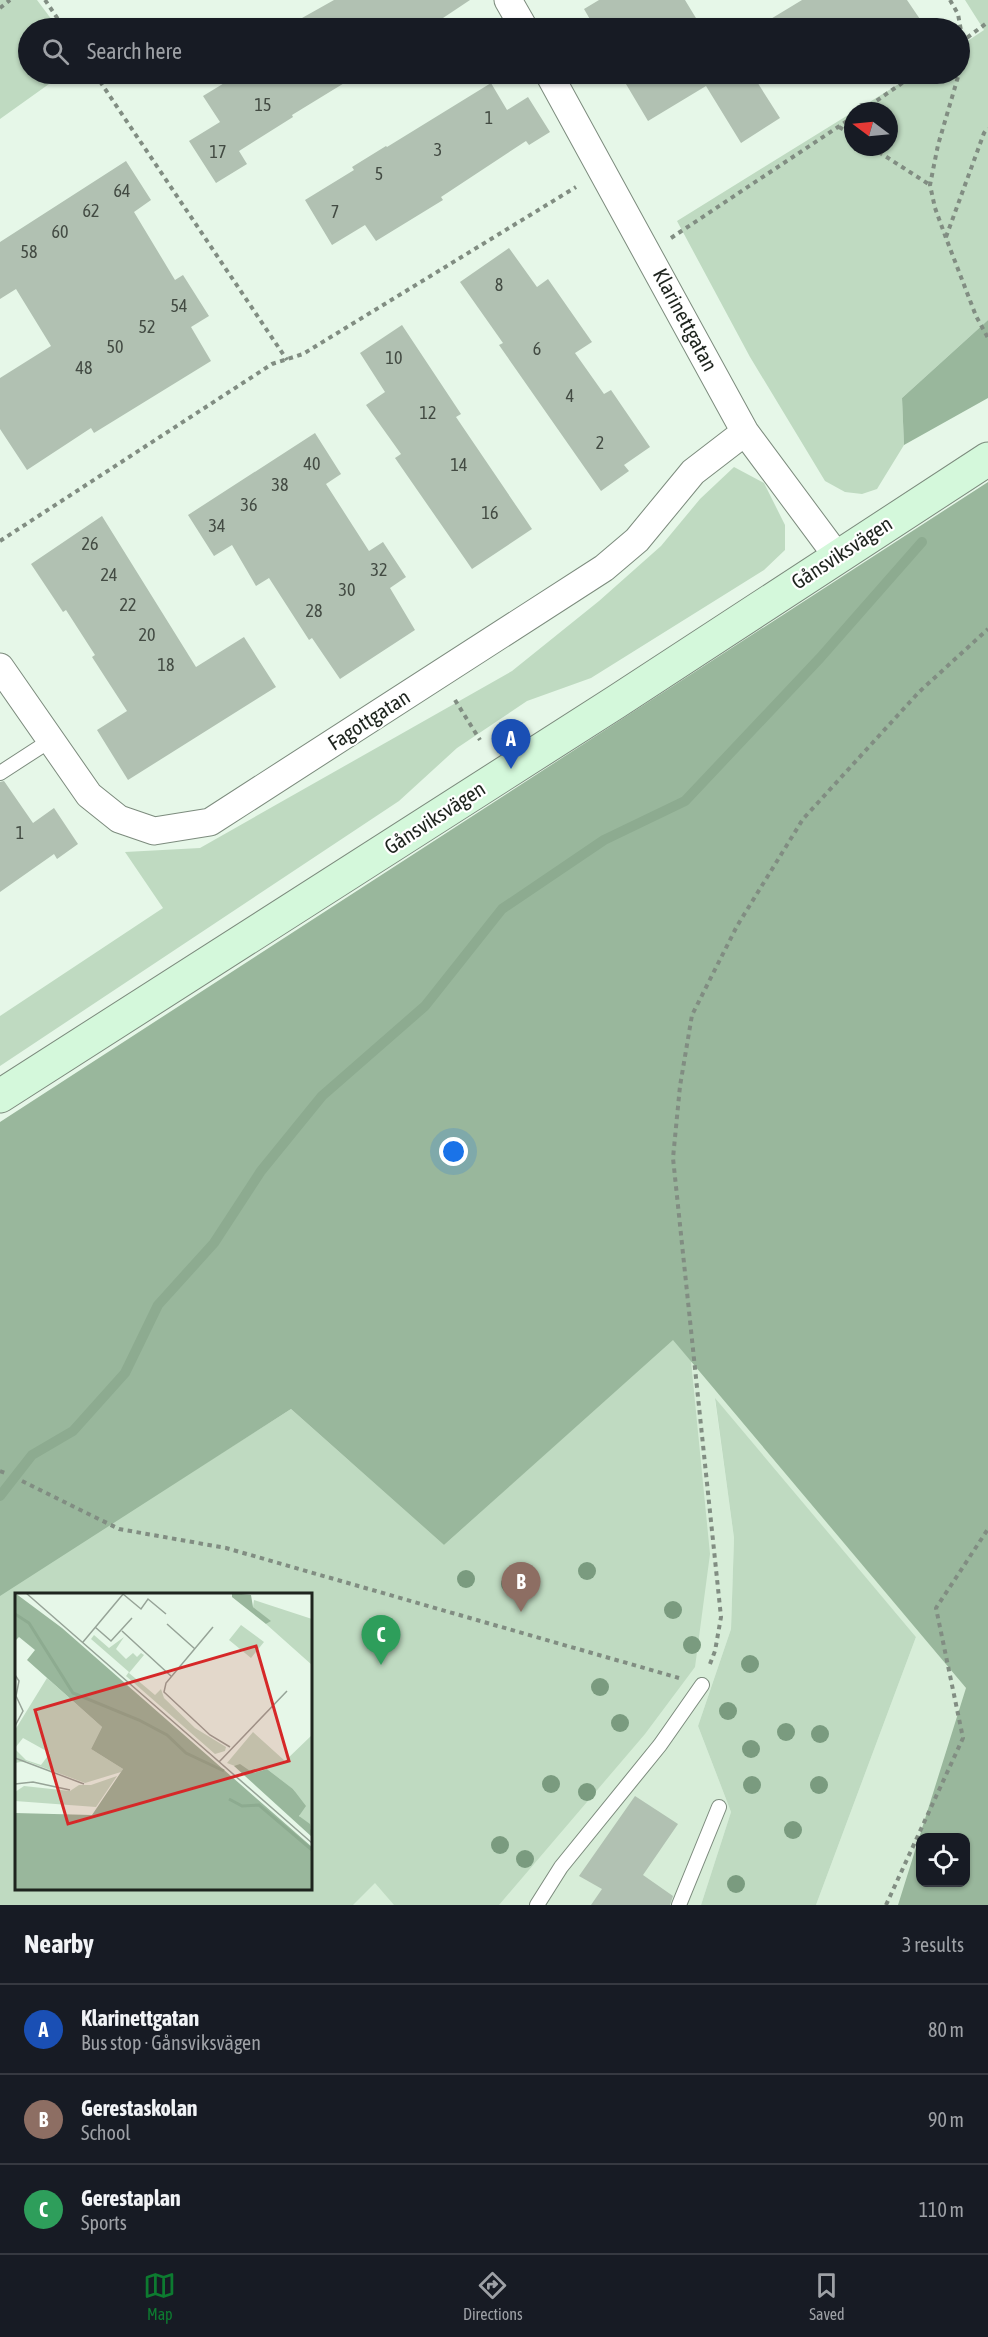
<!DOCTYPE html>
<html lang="en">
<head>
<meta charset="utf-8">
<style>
  :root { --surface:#171b24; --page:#242831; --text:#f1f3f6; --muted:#9ea1a6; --line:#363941; --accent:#0d7b30 }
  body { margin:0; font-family:"Asap Condensed",sans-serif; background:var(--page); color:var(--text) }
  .controls { position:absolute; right:18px; bottom:18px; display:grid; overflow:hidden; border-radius:12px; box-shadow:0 2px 4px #0004 }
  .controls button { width:54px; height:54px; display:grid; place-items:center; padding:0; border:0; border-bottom:2px solid var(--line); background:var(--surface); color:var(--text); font:30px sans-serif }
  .compass { position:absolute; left:844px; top:102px; width:54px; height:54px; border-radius:50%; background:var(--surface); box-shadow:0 2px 4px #0004; rotate:286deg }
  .you { position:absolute; left:454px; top:1152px; width:21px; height:21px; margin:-15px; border:4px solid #fff; border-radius:50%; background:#1a73e8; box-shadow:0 0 0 9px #1a73e833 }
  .badge { display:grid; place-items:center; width:39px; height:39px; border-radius:50%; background:var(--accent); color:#fff; font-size:20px; font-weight:700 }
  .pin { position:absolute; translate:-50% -50px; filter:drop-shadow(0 2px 3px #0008) }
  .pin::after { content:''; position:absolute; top:32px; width:21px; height:18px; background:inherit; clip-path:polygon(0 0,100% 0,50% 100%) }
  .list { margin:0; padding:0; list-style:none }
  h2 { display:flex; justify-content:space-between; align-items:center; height:78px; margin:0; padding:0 24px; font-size:26px }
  h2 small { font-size:20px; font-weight:400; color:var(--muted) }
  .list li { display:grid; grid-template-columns:39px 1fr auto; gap:18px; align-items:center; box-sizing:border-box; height:90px; padding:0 24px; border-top:2px solid var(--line) }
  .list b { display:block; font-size:22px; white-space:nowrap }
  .list p { margin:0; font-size:20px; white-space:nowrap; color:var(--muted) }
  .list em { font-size:20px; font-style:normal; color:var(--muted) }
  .icon { flex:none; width:33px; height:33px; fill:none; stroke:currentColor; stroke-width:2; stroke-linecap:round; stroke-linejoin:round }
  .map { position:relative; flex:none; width:988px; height:1905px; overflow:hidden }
  .search { position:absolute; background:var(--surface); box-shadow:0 2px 4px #0004; left:18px; right:18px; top:18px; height:66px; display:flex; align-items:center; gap:15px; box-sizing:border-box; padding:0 21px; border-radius:33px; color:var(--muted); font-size:22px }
  .sheet { height:348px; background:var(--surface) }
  nav { display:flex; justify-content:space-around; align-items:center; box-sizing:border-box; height:84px; border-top:2px solid var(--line); background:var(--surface); font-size:16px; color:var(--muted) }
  nav a { display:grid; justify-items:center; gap:3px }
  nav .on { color:var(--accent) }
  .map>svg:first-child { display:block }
  .built { fill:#d7edd8; fill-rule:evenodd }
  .green { fill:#bfdac1; fill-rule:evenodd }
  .forest { fill:#99b79c; fill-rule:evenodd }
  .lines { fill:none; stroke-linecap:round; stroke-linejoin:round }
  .stream { stroke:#8dab90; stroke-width:10 }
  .building { fill:#b1c1b2 }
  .service-casing { stroke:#7c8b7d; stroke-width:16 }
  .minor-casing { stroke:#7c8b7d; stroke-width:29 }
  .secondary-casing { stroke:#7c8b7d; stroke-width:35 }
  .path { stroke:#818d82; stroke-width:4; stroke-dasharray:4.5 4.5; stroke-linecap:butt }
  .service { stroke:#fff; stroke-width:14 }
  .minor { stroke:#fff; stroke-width:27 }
  .secondary { stroke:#d4f8db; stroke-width:33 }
  .tree { fill:#7a9b7f }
  .labels { text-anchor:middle; stroke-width:4.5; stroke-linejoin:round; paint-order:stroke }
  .number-label { font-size:18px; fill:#434b43 }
  .street-label { font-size:21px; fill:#1e241e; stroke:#fff }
  .inset-river { fill:none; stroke:#8dab90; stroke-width:3 }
  .inset-road { fill:none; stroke:#96a397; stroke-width:1.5 }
  .view { fill:#d62828; fill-opacity:0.15; stroke:#d62828; stroke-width:3 }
  .inset-edge { fill:none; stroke:#1e241e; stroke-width:3 }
</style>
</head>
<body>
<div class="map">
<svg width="988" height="1905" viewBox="0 0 988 1905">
  <rect width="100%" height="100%" fill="#e6f7e8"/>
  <path class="built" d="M673 1339 966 1688 988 1905H816L916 1637 715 1400 734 1538 731 1629 698 1726 731 1812 701 1905H0V1594ZM16 1594H310V1888H16ZM920 1838H966V1882H920Z"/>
  <path class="green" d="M0 0H37L58 28H28V74H63L0 119Z
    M965 0H988V320L902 398 904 445 877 489 862 494 845 492 825 481 750 357 677 221 853 112V147H889V111H855L915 74H960V46L984 30Z
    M734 467 764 483 785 525V550L764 570 591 678 527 701 457 748 399 801 0 1066V1016L163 908 125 852 200 848 512 671 599 601 661 546 700 499Z
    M673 1339 691 1361 710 1554 695 1667 645 1734 499 1905H394L375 1883 353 1905H0V1594L291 1409 444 1545ZM16 1594H310V1888H16Z
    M715 1398 916 1637 816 1905H701L731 1812 698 1726 731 1629 734 1538Z"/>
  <path class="forest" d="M988 320V398L904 445 902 398Z
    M988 482V1905H898L966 1688 673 1340 444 1545 291 1409 0 1596V1122ZM920 1838H966V1882H920Z"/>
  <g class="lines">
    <path class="stream" d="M0 1496 32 1455 73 1431 125 1373 158 1305 214 1243 261 1171 322 1096 425 1006 502 909 604 840 685 801 820 658 922 542"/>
  </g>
  <path class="building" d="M334 0H470L428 28H308L302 18Z
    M599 0H685L702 28H595L584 9Z
    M802 0H907L926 28H756Z
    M239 74H359L292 115 293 117 239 151 247 164 216 183 189 141 220 122 203 96Z
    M620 74H752L780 118 741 143 706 86 648 121Z
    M491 83 507 110 528 97 550 132 529 145 526 141 441 197 443 200 376 241 365 225 332 245 305 200 354 170 352 167 386 146 387 147Z
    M126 161 151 200 134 212 175 280 183 275 209 316 191 327 211 361 94 433 91 428 27 470 0 429V378L51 346 16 289 0 299V242Z
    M509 248 537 287 548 279 592 342 575 353 604 394 611 390 650 447 624 465 629 471 601 491 499 345 503 343 460 282Z
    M402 325 461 414 456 417 532 529 472 569 395 458 401 454 366 405 385 392 360 353Z
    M315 433 341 474 326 484 369 551 383 542 406 577 390 588 415 630 340 679 312 638 309 640 269 578 256 586 232 545 214 556 188 515Z
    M102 516 196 667 244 637 276 687 128 780 97 730 127 711 92 657 95 655 66 610 63 612 31 564Z
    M4 781 33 823 54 808 78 844 57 859 54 854 0 892V782Z
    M635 1796 678 1824 643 1875 673 1896 670 1905H591L602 1889 579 1876Z"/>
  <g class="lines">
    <g class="service-casing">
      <path id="service" d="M0 773 51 740
        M537 1905 561 1867 660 1745 702 1685
        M679 1905 719 1807"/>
    </g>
    <g class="minor-casing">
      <path id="minor" d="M508 0 524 28
        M549 74 745 432 837 556
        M0 667 89 795 119 819 154 831 210 822 604 568 637 540 693 472 745 432"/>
    </g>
    <g class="secondary-casing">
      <path id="secondary" d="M0 1096 616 702 988 459"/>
    </g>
    <path class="path" d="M45 0 64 28
      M950 0 958 14 965 53 938 145 930 185 935 208 946 238 976 316 988 338
      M0 8 10 0
      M960 43 988 22
      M95 74 287 360
      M862 111 915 74
      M839 127 853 135
      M871 147 930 185
      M946 237 984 133 988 128
      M671 238 853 117
      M0 541 272 364 303 354 576 187
      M455 700 480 740
      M0 1471 8 1474
      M22 1481 119 1529 226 1548 679 1678
      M710 1664 715 1651 721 1617 673 1158 680 1086 692 1015 737 926 803 819 919 692 988 629
      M886 1905 963 1738 936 1608 988 1529"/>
    <use href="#service" class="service"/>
    <use href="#minor" class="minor"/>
    <use href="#secondary" class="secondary"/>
  </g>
  <g class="tree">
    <circle cx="587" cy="1571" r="9"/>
    <circle cx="466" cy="1579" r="9"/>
    <circle cx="510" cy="1584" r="9"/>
    <circle cx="673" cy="1610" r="9"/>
    <circle cx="692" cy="1645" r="9"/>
    <circle cx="750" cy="1664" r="9"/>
    <circle cx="600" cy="1687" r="9"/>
    <circle cx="728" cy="1711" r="9"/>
    <circle cx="620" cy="1723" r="9"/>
    <circle cx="786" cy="1732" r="9"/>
    <circle cx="820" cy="1734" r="9"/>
    <circle cx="751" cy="1749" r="9"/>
    <circle cx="551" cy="1784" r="9"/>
    <circle cx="752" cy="1785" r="9"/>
    <circle cx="819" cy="1785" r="9"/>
    <circle cx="587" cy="1792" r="9"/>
    <circle cx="793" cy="1830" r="9"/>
    <circle cx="500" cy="1845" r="9"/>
    <circle cx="525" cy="1859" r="9"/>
    <circle cx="736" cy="1884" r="9"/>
  </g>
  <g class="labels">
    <g class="number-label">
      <text x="263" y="111">15</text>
      <text x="489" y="124">1</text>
      <text x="438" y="156">3</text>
      <text x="218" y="158">17</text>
      <text x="379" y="180">5</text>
      <text x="122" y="197">64</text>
      <text x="91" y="217">62</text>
      <text x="335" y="218">7</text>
      <text x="60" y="238">60</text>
      <text x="29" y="258">58</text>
      <text x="499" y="291">8</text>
      <text x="179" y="312">54</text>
      <text x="147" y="333">52</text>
      <text x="115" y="353">50</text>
      <text x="537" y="355">6</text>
      <text x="394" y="364">10</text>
      <text x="84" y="374">48</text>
      <text x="570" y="402">4</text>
      <text x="428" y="419">12</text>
      <text x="600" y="449">2</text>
      <text x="312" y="470">40</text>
      <text x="459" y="471">14</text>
      <text x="280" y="491">38</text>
      <text x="249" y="511">36</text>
      <text x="490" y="519">16</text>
      <text x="217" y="532">34</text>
      <text x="90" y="550">26</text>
      <text x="379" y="576">32</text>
      <text x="109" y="581">24</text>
      <text x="347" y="596">30</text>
      <text x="128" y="611">22</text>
      <text x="314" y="617">28</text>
      <text x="147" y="641">20</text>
      <text x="166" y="671">18</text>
      <text x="20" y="839">1</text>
    </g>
    <g class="street-label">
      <text transform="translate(685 320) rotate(62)" y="7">Klarinettgatan</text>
      <text transform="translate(842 553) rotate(-33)" y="7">Gånsviksvägen</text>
      <text transform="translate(369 720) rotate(-33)" y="7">Fagottgatan</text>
      <text transform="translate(435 818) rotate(-33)" y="7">Gånsviksvägen</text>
    </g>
  </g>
  <g transform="translate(15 1593)">
    <rect width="297" height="297" fill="#e6f7e8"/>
    <path d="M239 7 297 26V72L251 31 255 28 238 14ZM226 32 249 49 236 65 214 47ZM79 42 94 55 109 44 101 56 111 66 118 60 122 64 126 60 129 62 114 80 140 102 146 96 149 105 180 135 211 154 210 158 200 161 111 83 114 79 76 46ZM32 85 87 134 76 156 108 176 106 179 70 190 11 168 0 170V156L11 167 26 172 35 160 8 145 0 155V137ZM238 139 270 168 297 142V236L285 225 279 197 252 176 238 180 212 170ZM102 183 81 214 0 208V199L9 193 55 198 64 192H76Z" fill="#bfdac1"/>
    <path d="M0 0 47 35 297 254V297H0V220L77 222 108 176 76 156 87 134 12 67 20 57 4 44 0 48ZM217 0 236 2 238 14 256 28 251 31 217 4ZM225 171 238 180 252 176 278 196 291 213 284 223 295 231 297 244 219 173Z" fill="#99b79c"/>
    <path class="inset-river" d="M0 21 14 30 58 100 124 127 152 142 171 160 209 178M214 206 227 213 244 212 297 257"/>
    <path class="inset-road" d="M11 0 297 250M108 1 126 16 133 6 151 21M152 31 180 56M80 34 96 48 117 25M198 34 151 90 149 99 195 142 215 154M107 38 157 84M68 49 109 0M0 82 4 88 1 103 8 118 0 133M0 165 69 191M204 169 272 98M0 191 18 189 55 197"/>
    <path class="view" d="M241 53 274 168 53 231 20 117Z"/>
    <rect width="297" height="297" class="inset-edge"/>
  </g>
</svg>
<div class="controls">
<button><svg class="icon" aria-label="locate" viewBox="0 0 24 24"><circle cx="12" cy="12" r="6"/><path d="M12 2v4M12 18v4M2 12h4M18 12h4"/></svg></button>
</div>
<svg class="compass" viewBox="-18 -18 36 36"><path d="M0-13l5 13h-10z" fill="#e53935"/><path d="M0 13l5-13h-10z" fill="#9ea1a6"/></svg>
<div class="you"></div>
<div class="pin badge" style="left:511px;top:769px;background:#1a4fb4">A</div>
<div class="pin badge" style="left:521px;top:1612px;background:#8d6e63">B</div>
<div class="pin badge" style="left:381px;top:1665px;background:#2e9e5b">C</div>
<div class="search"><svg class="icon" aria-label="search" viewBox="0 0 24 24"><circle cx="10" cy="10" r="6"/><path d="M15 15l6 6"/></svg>Search here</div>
</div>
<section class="sheet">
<h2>Nearby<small>3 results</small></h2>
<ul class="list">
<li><span class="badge" style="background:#1a4fb4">A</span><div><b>Klarinettgatan</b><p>Bus stop · Gånsviksvägen</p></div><em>80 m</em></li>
<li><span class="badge" style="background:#8d6e63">B</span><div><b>Gerestaskolan</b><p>School</p></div><em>90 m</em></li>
<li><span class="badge" style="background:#2e9e5b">C</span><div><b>Gerestaplan</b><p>Sports</p></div><em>110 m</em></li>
</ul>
</section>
<nav>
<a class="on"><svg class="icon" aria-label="map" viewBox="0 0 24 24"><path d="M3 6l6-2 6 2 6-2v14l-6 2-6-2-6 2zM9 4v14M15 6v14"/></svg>Map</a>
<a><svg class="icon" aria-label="directions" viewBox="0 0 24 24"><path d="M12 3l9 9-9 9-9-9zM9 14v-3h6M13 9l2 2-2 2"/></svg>Directions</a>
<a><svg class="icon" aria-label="saved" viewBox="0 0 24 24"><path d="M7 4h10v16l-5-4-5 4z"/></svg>Saved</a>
</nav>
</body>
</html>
